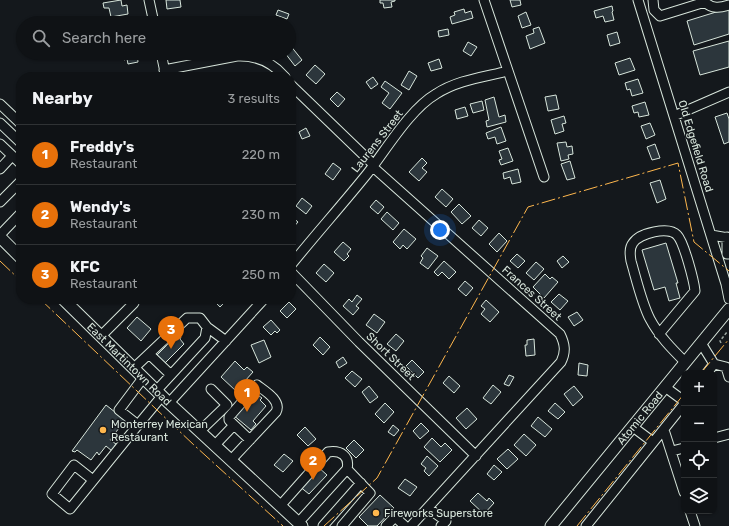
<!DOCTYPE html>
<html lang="en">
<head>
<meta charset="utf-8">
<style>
  :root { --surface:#0f1215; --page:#181b1e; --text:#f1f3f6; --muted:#9b9ea0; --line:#2f3234; --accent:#d93025 }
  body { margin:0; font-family:Rubik,sans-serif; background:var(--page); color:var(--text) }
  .controls { position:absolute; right:12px; bottom:12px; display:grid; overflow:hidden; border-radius:8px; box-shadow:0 1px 3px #0004 }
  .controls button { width:36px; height:36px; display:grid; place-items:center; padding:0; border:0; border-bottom:1px solid var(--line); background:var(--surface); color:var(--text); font:20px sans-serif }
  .you { position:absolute; left:440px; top:230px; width:14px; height:14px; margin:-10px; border:3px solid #fff; border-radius:50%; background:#1a73e8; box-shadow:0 0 0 6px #1a73e833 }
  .badge { display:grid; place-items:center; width:26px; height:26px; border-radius:50%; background:var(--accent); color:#fff; font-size:13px; font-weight:700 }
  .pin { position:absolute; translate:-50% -33px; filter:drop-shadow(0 1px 2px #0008) }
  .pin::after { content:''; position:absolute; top:21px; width:14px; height:12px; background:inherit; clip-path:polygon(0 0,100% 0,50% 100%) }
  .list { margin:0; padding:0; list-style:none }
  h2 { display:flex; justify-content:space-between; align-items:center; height:52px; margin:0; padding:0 16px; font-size:17px }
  h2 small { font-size:13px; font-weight:400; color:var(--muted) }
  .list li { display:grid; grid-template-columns:26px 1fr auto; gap:12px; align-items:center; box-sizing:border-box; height:60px; padding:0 16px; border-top:1px solid var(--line) }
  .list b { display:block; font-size:15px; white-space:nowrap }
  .list p { margin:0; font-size:13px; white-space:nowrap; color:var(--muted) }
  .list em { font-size:13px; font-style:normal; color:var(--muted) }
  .icon { flex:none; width:22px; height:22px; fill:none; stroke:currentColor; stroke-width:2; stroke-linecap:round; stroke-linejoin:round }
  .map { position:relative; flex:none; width:729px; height:526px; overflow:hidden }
  .search { position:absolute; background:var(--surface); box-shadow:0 1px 3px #0004; left:16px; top:16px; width:280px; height:44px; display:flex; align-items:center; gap:10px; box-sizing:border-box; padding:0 14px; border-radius:22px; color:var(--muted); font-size:15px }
  .panel { position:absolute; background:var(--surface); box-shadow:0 1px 3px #0004; left:16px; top:72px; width:280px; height:232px; border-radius:16px }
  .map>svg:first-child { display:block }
  .building { fill:#2c363c; stroke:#d8e6dc }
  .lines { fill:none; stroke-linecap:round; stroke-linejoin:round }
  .minor-casing { stroke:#d8e6dc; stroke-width:11 }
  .major-casing { stroke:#d8e6dc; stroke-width:13 }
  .path { stroke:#9da8a2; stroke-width:1.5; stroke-dasharray:3 2; stroke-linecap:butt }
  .minor { stroke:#14181c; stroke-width:9 }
  .major { stroke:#14181c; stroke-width:11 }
  .power { stroke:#ffb74d; stroke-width:1; stroke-dasharray:14 3 2 3; stroke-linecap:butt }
  .poi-dot { fill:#ffb74d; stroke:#14181c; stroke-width:1.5 }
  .labels { text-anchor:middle; stroke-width:3; stroke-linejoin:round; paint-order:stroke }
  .street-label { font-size:11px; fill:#d8e6dc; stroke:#14181c }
  .poi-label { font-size:11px; fill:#d8e6dc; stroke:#14181c; text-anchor:start }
</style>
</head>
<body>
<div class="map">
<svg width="729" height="526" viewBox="0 0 729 526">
  <rect width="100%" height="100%" fill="#14181c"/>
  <path class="building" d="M121 0 122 6 127 5 128 14 111 17 109 8H104L103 3Z
    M166 0H180L181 7 167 9Z
    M380 0H395V1L391 2 392 7 384 8 383 3H380Z
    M510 0H520L521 5 512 7Z
    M612 6 613 11 612 12 614 20 605 22 603 16 596 18 594 11Z
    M729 8V34L694 45 687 21Z
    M464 9 465 13 471 11 473 18 452 24 450 17 455 15 454 12Z
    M278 10 289 14 287 19 276 15Z
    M526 12 531 25 522 28 518 16Z
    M218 17 220 23H207L206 20Z
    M539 27 545 43 530 49 526 36 534 33 533 29Z
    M448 29 449 35 439 37 438 31Z
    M617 32 620 43 610 46 607 35Z
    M729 41V67L700 75 693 51Z
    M468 42 477 47 471 56 463 51Z
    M289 45H290L302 60 295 66 285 53H289Z
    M137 53 138 62 128 64 127 59 124 60 123 54Z
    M630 58 635 70 619 75 615 63Z
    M439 59 442 68 431 71 428 63Z
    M315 65 325 74 316 84 306 75Z
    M409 71 417 76 409 90 401 85Z
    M373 77 378 84 371 89 366 82Z
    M638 79 643 93 632 96 630 89 627 90 625 83Z
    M385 81 402 93 390 109 382 103 389 93 381 87Z
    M337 92 345 99 338 107 330 99Z
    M556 95 559 109 548 111 545 97Z
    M494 97 499 117 505 115 506 122 487 127 486 121 489 120 485 100Z
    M482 101 484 110 473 113 470 104Z
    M645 102 649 115 639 117 638 112 634 113 632 106Z
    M465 107 468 116 457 119 455 110Z
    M727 113 729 119V142L724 144 715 117Z
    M564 116 566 123 562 124 564 131 555 134 551 120Z
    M650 123 655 135 646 139 641 126Z
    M501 127 506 141 497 144 495 137 488 139 486 133Z
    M306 128 310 136 302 139 299 132Z
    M566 142 567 147 572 146 573 154 568 155 569 159 561 161 557 143Z
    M655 144 660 158 652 160 647 147Z
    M508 148 513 161 501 165 499 160 502 159 499 151Z
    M422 158 427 163 422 168 427 172 419 181 409 172Z
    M570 161 575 178 567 180 561 164Z
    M333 163 341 169 333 180 325 174Z
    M518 169 521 182 512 184 510 177 504 179 503 173Z
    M660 180 666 199 657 203 650 183Z
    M442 189 453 199 446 207 435 197Z
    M302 198 312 206 306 214 296 206Z
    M376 200 384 207 378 214 370 207Z
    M459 204 471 216 462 224 451 212Z
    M387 212 399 223 393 230 381 219Z
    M291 216 298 222 291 230Z
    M479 220 488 228 481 236 472 228Z
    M404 229 416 239 407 249 403 245 400 249 393 242Z
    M499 233 507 241 497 252 489 244Z
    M343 242 351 249 347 254 349 256 344 261 334 252Z
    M666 243 678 283H676L680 298 669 301 665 287 654 290 642 250Z
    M427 248 438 256 428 269 420 263 423 258 421 256Z
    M517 254 525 261 518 268 510 261Z
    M563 256 569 262 562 268 557 261Z
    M444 261 456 272 449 279 442 272 438 276 434 272Z
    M536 262 544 269 534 280 526 273Z
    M324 264 334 273 326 282 316 273Z
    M545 274 550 279 552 277 558 282 544 298 533 287Z
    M465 281 473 288 466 296 458 289Z
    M559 294 568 301 560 310 551 302Z
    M357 295 362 299 356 306 359 308 353 315 343 306 349 299 352 302Z
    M214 299H227V300L220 307 213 300Z
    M486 300 499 312 490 322 481 314 485 309 481 306Z
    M289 302 296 309 287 318 280 311Z
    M577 312 583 320 574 326 568 317Z
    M374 314 385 322 377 333 366 325Z
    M137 317 151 329 141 341 127 328Z
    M271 320 280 330 277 333 275 331 271 335 263 327Z
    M178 334 181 337 180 339 184 344 165 363 157 355Z
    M396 334 404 341 396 351 387 344Z
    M320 337 330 347 323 355 313 345Z
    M534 339 535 355 526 356 525 345H527V340Z
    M264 340 271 357 259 363 251 345Z
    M343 357 347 363 339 368 336 362Z
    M412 360 424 372 418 378 406 366Z
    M235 361 244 370 247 367 253 372 236 391 221 377Z
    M579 363 588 365 587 376 578 375Z
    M352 371 362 379 355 387 345 378Z
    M509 375 514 377 509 386 504 384Z
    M449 376 460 386 454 393 443 383Z
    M493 385 501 392 491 404 483 398Z
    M369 386 378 397 370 403 362 392Z
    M574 386 583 397 573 406 564 394Z
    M255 393 262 398 260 400 266 406 253 421 256 424 251 430 232 414Z
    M385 403 394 412 384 423 375 414Z
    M555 403 565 412 558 419 548 411Z
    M106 405 125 420 110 440 116 444 112 451 106 446 99 455 97 452 91 460 77 450 75 452 72 451Z
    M467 408 477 419 466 429 456 418Z
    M538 417 552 429 545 437 531 426Z
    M421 423 429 431 420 439 413 431Z
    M393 425 399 430 394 436 388 432Z
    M305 427 316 439 308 446 297 435Z
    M524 434 536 445 526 456 514 445Z
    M432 438 441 447 445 443 452 450 440 462 424 447Z
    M354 440 364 450 356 458 346 448Z
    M508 449 518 459 507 469 497 459Z
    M284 454 293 461 283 472 274 465Z
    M427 456 438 466 429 476 424 471 426 468 421 464Z
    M494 465 502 472 494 480 487 474Z
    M317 466 327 475 309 494 299 486Z
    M405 479 417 487 410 496 398 488Z
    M478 493 487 501 489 498 494 503 484 514 470 501Z
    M380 495 394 508 377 526H368L359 517Z"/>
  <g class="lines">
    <g class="minor-casing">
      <path id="minor" d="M149 0 154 23
        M484 0 544 177
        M638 0 726 284 729 299
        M653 0 654 10 660 16 705 2 704 0
        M705 2C712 9 720 8 729 5
        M161 53 166 77
        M164 70 237 56C257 55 272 62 285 77
        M291 85 374 165
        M0 104 21 124
        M674 116 729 92
        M0 123 21 143
        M0 144 21 164
        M373 167 560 334C565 344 566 352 561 362L411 526
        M0 169 12 156
        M0 202 21 181
        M0 235 21 213
        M711 235 729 238
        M727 237V254H729
        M291 265C316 234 342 205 367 174 386 150 410 109 436 94 457 80 484 77 508 71
        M291 272 359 342 476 456
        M207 327 226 341
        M659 334 695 291C694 281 684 242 677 235 669 226 639 233 633 243 629 248 630 255 631 261 636 278 642 304 650 319 659 336 672 349 685 362
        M101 336 134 303
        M701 343 714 364 707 373
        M149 354 171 375
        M714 364 726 367 729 377
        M134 368 187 318H200L207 327 205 338 157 390
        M665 387 684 401
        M169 403 264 299
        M138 425 162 396
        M633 427 653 442
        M664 430 684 492
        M200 431 227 405 211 389
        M714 438 729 434
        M215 445 234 425
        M672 451 684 448
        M231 460 276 412C282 401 265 391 257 385L229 417V420L232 423 250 440
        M93 480 74 465 52 494 70 509 138 425 119 410 143 378
        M280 506 328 452C341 450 350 456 347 469L298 523
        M428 508 446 521 441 526
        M690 511 695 526
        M323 526 361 483
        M342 526 370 493 347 469
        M386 526 395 517 405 526
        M586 526 684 404"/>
    </g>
    <g class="major-casing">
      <g id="major">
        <path d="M0 237 21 258"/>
        <path id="s1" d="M63 299 169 403 302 526"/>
        <path id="s2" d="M551 526 729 309"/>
      </g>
    </g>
    <path class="path" d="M721 343 720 341 727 332"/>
    <use href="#minor" class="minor"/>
    <use href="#major" class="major"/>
    <path class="power" d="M0 261 21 281
      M40 299 195 446 283 526
      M701 373 729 339
      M324 526 377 478 528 207 678 163 694 242 729 271
      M577 526 684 394"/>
  </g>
  <g class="poi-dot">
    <circle cx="103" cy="430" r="4"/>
    <circle cx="376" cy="513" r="4"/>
  </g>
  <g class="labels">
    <g class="street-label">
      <text transform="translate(377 141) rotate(-52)" y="4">Laurens Street</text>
      <text transform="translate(696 146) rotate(73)" y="4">Old Edgefield Road</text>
      <text transform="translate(532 293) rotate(42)" y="4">Frances Street</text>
      <text transform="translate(391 356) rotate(44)" y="4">Short Street</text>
      <text dy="4" stroke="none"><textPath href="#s1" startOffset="93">East Martintown Road</textPath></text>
      <text dy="4" stroke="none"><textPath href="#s2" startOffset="140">Atomic Road</textPath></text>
    </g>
    <g class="poi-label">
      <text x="111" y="428">Monterrey Mexican<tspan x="111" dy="13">Restaurant</tspan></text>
      <text x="384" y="517">Fireworks Superstore</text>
    </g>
  </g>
</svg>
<div class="controls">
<button>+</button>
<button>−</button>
<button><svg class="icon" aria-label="locate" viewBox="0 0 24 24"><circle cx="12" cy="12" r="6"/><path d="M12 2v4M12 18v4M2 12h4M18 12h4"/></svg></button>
<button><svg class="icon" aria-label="layers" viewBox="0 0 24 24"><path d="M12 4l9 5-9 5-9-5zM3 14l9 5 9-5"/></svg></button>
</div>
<div class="you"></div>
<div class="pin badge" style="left:247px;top:412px;background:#e8710a">1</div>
<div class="pin badge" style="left:313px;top:480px;background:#e8710a">2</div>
<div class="pin badge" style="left:171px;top:349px;background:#e8710a">3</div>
<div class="search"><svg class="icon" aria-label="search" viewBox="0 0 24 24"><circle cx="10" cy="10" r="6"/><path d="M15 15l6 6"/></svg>Search here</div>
<section class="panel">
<h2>Nearby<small>3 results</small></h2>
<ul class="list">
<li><span class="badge" style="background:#e8710a">1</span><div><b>Freddy's</b><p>Restaurant</p></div><em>220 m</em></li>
<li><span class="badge" style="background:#e8710a">2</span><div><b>Wendy's</b><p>Restaurant</p></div><em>230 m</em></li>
<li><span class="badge" style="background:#e8710a">3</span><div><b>KFC</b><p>Restaurant</p></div><em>250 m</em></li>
</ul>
</section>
</div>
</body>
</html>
